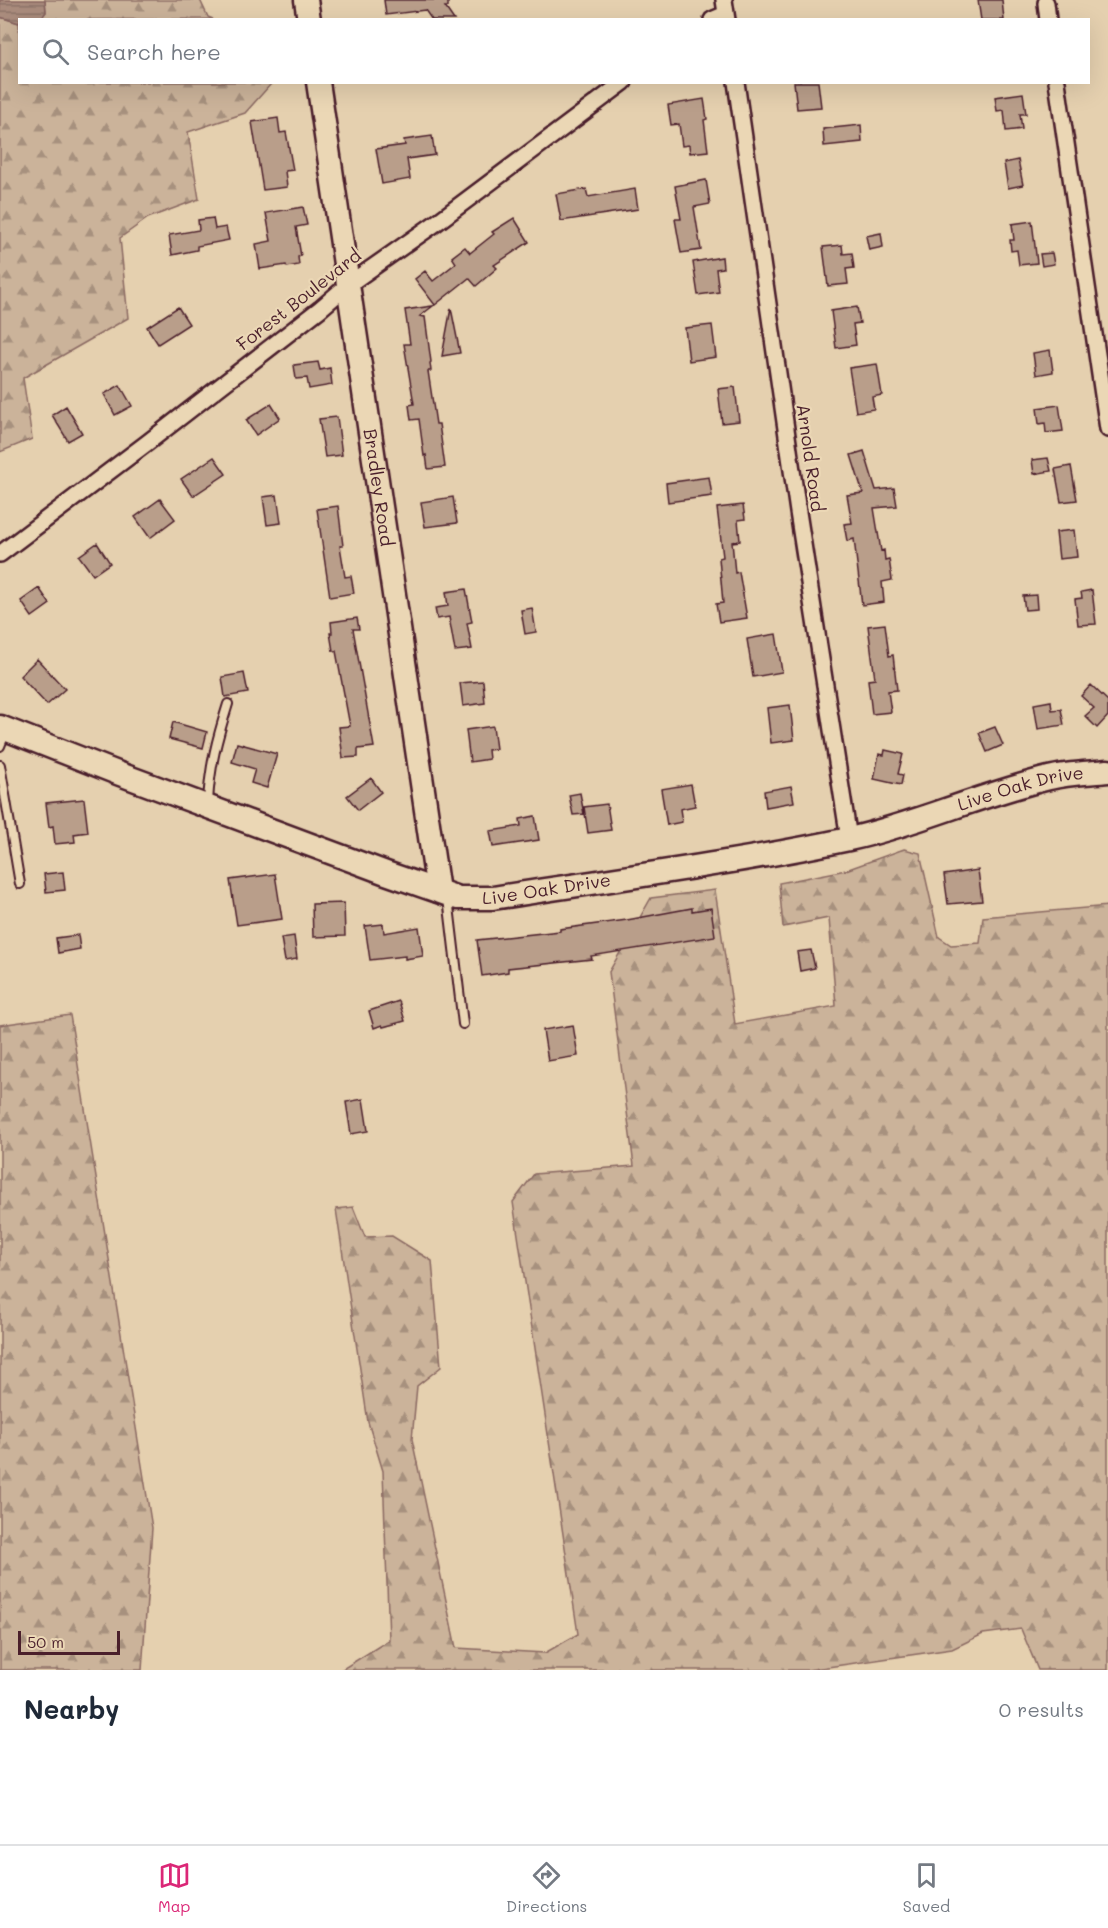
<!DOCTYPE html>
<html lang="en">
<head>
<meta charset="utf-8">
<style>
  :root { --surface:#fff; --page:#f6f6f7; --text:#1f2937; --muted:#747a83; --line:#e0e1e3; --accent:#db2777 }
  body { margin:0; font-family:Mali,sans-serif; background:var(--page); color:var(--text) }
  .scale { position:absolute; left:18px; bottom:15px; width:102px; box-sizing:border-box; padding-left:6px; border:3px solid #4a1f2b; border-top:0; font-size:16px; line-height:21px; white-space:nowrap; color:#4a1f2b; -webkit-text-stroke:4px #ebd7b5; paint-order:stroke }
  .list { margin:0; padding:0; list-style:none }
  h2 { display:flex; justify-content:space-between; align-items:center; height:78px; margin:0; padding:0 24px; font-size:26px }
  h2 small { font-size:20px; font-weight:400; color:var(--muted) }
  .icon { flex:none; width:33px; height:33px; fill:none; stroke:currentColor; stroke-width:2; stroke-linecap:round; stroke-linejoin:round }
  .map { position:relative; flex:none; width:1108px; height:1670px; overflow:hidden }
  .search { position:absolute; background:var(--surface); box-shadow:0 6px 24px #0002; left:18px; right:18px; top:18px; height:66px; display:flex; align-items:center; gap:15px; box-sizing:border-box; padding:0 21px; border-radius:0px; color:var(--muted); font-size:22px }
  .sheet { height:174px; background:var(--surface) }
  nav { display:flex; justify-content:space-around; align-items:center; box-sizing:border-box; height:84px; border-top:2px solid var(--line); background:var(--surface); font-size:16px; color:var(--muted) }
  nav a { display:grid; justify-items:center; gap:3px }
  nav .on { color:var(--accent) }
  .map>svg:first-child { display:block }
  .forest { fill:url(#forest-firs); stroke:#8a6962; stroke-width:1.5 }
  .water { fill:url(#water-rules); stroke:#84605c; stroke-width:1.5 }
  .building { fill:#b99e8a; stroke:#4a1f2b; stroke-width:1.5 }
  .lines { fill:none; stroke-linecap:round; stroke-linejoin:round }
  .lane-casing { stroke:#4a1f2b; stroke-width:12 }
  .street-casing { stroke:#4a1f2b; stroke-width:20 }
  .secondary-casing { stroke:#4a1f2b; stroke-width:27 }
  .lane { stroke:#ebd7b5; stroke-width:8 }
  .street { stroke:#ebd7b5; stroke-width:15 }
  .secondary { stroke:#ebd7b5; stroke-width:22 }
  .labels { text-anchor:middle; stroke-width:4.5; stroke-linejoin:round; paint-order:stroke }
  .street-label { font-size:18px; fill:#4a1f2b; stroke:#ebd7b5 }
</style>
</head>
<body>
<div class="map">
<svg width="1108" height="1670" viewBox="0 0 1108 1670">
  <defs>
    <pattern id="forest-firs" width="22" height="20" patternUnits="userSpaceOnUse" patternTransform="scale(1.5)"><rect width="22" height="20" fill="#cbb39a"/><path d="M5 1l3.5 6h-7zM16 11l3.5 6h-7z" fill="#a7917e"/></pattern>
    <pattern id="water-rules" width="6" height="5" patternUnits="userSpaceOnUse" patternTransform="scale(1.5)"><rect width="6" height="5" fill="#aa8c7d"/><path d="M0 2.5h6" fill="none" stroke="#8c7267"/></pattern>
  </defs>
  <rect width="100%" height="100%" fill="#e5d0af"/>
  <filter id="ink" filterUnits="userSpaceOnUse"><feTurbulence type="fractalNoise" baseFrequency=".0167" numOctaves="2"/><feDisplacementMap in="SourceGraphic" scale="12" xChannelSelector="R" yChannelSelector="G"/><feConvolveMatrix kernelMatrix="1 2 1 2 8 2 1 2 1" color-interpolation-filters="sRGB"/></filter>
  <g filter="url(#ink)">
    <path class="forest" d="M45 0H200L208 17 213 19 40 20 46 12Z
      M0 17 19 23 20 82H270L271 84 245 113 188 132 199 199 148 218 120 238 128 318 23 378 32 439 0 452Z
      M904 849 920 853 939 937 951 945 980 943 983 917 1108 906V1670H1038L1021 1629 983 1634 952 1649 807 1670H341L389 1640 383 1471 368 1422 336 1209 353 1207 365 1237 392 1236 432 1261 441 1367 417 1386 412 1439 456 1648 545 1653 578 1634 513 1202 534 1174 634 1166 609 972 651 898 715 890 735 1024 836 1006 829 918 783 927 779 883 846 870Z
      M70 1015 152 1528 142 1670H0V1025Z"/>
    <path class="water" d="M0 0H45L46 12 40 19 20 20 19 23 0 17Z"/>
    <path class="building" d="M384 0H448V7H445L454 20H432L425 10 386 15Z
      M978 0H1002L1004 20H981Z
      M794 82H818L821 107 797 109Z
      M1023 93 1026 114H1020L1022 129 1006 131 1004 110 997 111 995 97Z
      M704 99 707 119 704 120 708 151 690 153 689 145 682 146 679 124 671 125 668 105Z
      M278 118 280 133 286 132 293 170 285 171 287 187 263 190 252 122Z
      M861 125 862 142 824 146 823 129Z
      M432 136 435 155 407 159 410 179 382 184 376 149 405 145 404 140Z
      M1018 160 1023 185 1008 188 1004 163Z
      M706 180 710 204 694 207 701 250 681 253 675 219H681L675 186Z
      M586 189 588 197 635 189 638 209 561 221 556 194Z
      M303 207 307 225 296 227 301 256 298 257 299 265 287 267 286 265 260 269 256 244 271 241 266 213Z
      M213 218 215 229 226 227 229 240 197 246V250L172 255 169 235 199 230 198 220Z
      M514 218 529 242 494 265 497 268 476 286 469 278 435 305 415 279 425 271 433 281 456 263 452 257 465 247 470 253 494 234 492 232Z
      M1032 221 1037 263 1019 265 1017 250 1011 251 1010 240H1014L1012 224Z
      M881 233 883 247 869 250 866 236Z
      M842 245 843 254 852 253 854 268 846 269 848 284 828 286 823 247Z
      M1052 253 1054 264 1042 266 1040 254Z
      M722 257 723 268 716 269 719 292 698 295 693 262Z
      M433 306 420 316 425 317 431 362 430 363 431 371H428L436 424H439L445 467 428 469 426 455 424 456 419 419 411 420 409 405 414 404 404 344H410L405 310Z
      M178 307 189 324 158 344 147 327Z
      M857 307 860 323 853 324 856 345 836 348 831 311Z
      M451 308 460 353 442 356Z
      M712 325 716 357 689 361 685 328Z
      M1050 350 1053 372 1036 375 1033 353Z
      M318 362 320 370 330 368 332 385 309 389 307 378 296 379 294 365Z
      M877 364 882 395 872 397 874 409 856 412 849 368Z
      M120 385 132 406 115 415 104 394Z
      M735 387 739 421 722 423 718 389Z
      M271 404 280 418 256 435 246 420Z
      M1059 405 1063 431 1046 433 1045 423 1039 424 1037 408Z
      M66 406 82 433 68 441 52 415Z
      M337 417 342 455 325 457 319 419Z
      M864 451 876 490 894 488 897 506 874 508 881 551 884 550 885 560 889 559 892 580 882 582 884 602 862 605 854 539 847 541 844 524 852 523 847 495 863 493 851 455Z
      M214 457 226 474 193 496 181 479Z
      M1048 458 1051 471 1034 474 1032 460Z
      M1071 466 1077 500 1061 502 1055 469Z
      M709 477 712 496 668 502 666 483Z
      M277 495 281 523 267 525 263 497Z
      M453 497 457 523 425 527 421 502Z
      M160 499 175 519 150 538 135 517Z
      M743 505 745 519 738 520 740 541 732 542 735 573 739 572 747 618 719 622 716 604 723 603 719 558 723 557 717 508Z
      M338 506 343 546H340L345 577 351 576 354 593 330 597 317 509Z
      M1074 530 1077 557 1059 559 1056 532Z
      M97 543 110 563 93 575 79 556Z
      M39 588 50 604 32 617 21 601Z
      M466 589 472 622 467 623 472 649 455 651 449 617 437 619 435 608 448 606 446 592Z
      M1092 590 1096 624 1078 625 1075 599 1082 598 1081 592Z
      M1036 595 1037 609 1025 610 1023 596Z
      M532 608 536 632 525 634 521 610Z
      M357 618 359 629H353L374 747 358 749V757L343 758 339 727 350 726 336 651H333L330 633H332L331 622Z
      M885 624 889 656 893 655 897 690 888 691 891 712 872 714 868 680 875 679 868 626Z
      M776 634 782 672 753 677 747 639Z
      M37 659 65 689 47 705 20 676Z
      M244 673 248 693 225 697 222 677Z
      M483 681 485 703 463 706 460 683Z
      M1091 685 1108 701V716L1097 728 1085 716 1094 708 1081 696Z
      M1051 701 1052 710 1061 709 1064 725 1038 729 1034 704Z
      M790 705 794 740 771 743 767 708Z
      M173 722 207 732 203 748 169 739Z
      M493 726 496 749 488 750 489 759 470 762 466 730Z
      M995 727 1003 745 987 752 979 733Z
      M237 743 277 754 267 788 251 783 255 769 232 762Z
      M885 750 903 754 898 774 903 775 901 785 874 779 879 754 884 755Z
      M371 778 381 792 358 810 347 796Z
      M691 784 695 806 680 809 682 822 667 825 661 789Z
      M791 786 794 802 766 807 764 791Z
      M580 793 584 814 573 815 569 795Z
      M84 799 88 832 74 834 75 842 55 844 53 826 49 827 46 803Z
      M607 804 611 830 588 833 584 807Z
      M535 816 539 840 493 847 490 831 521 826 520 819Z
      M978 870 982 901 948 904 944 875Z
      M63 872 65 890 46 892 44 874Z
      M275 874 282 919 237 925 230 880Z
      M344 903 345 936 313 937 312 904Z
      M692 908V911L711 908 715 936 591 956 592 959 508 968V972L482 976 477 940 560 931V929L627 920Z
      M383 924 384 933 419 927 423 956 405 959V956L370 960 365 926Z
      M78 935 80 949 58 953 56 938Z
      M294 936 297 959 285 961 281 938Z
      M811 950 815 968 800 971 797 952Z
      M399 1001 405 1021 383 1027 382 1025 374 1028 369 1011Z
      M573 1025 578 1056 548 1061 543 1030Z
      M363 1099 368 1131 351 1134 346 1102Z"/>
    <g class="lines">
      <g class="lane-casing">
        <path id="lane" d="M0 746 6 731
          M0 765 20 884
          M208 802C210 765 217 739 228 704
          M448 898 463 1024"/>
      </g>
      <g class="street-casing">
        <path id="street" d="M724 0 727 20
          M1046 3 1048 20
          M712 20 726 14
          M736 82 798 512 849 839
          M1057 82 1108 429
          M0 554 147 443 320 309 349 284 436 223 624 82"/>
      </g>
      <g class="secondary-casing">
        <g id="secondary">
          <path d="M306 0 309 20"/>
          <path id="s1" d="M318 82 438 891"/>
          <path id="s2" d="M0 727 120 774 386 873 458 898H493C612 879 731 864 849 839 917 824 981 794 1049 778 1068 773 1089 773 1108 771"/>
        </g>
      </g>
      <use href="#lane" class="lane"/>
      <use href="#street" class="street"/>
      <use href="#secondary" class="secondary"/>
    </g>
  </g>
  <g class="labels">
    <g class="street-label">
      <text transform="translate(299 300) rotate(-38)" y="6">Forest Boulevard</text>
      <text transform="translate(810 458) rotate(82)" y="6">Arnold Road</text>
      <text dy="6" stroke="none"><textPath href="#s1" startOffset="410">Bradley Road</textPath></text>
      <text dy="6" stroke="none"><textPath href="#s2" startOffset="1064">Live Oak Drive</textPath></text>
      <text dy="6" stroke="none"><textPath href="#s2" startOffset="578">Live Oak Drive</textPath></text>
    </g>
  </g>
</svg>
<div class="scale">50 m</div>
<div class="search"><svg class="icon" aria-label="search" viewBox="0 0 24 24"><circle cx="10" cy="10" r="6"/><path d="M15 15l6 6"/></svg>Search here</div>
</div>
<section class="sheet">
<h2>Nearby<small>0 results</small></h2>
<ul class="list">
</ul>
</section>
<nav>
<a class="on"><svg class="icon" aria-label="map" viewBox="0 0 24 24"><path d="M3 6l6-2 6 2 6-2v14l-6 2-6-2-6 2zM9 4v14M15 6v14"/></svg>Map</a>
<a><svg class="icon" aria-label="directions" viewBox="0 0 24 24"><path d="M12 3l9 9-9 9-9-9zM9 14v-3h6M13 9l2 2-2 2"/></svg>Directions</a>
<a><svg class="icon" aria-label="saved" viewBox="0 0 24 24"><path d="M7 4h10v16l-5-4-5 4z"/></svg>Saved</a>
</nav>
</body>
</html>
